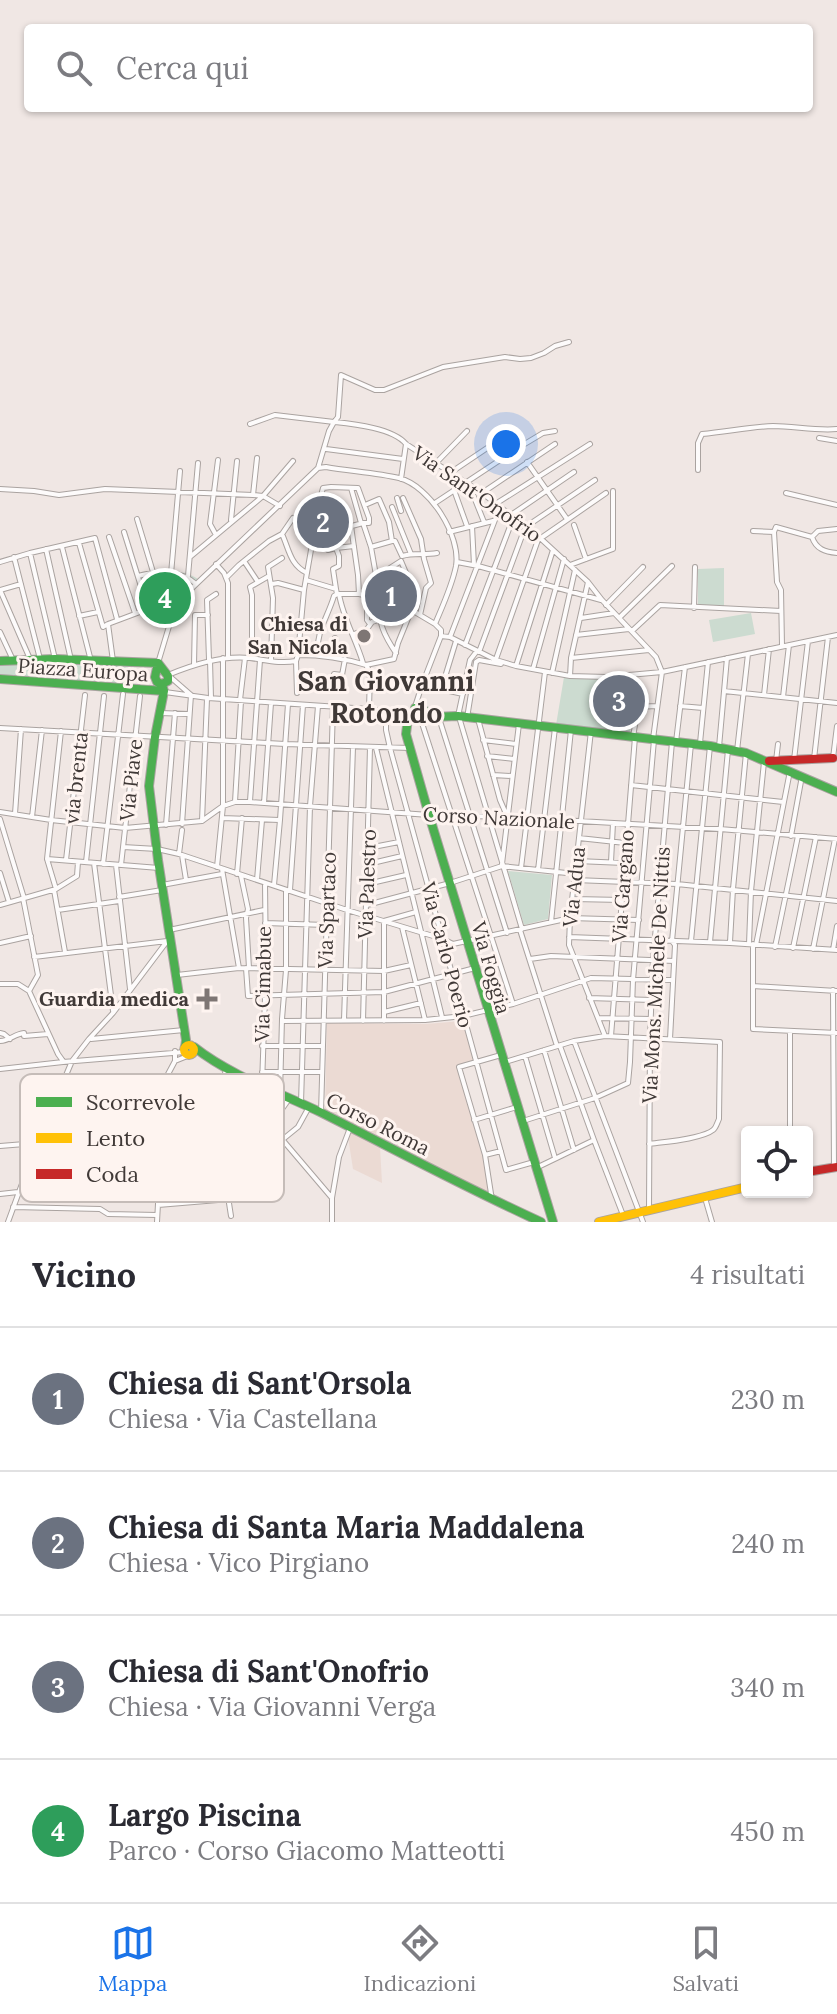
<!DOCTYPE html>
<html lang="it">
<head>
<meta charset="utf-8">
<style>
  :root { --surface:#fff; --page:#f2f2f3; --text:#2b2b33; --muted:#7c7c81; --line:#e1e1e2; --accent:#1a73e8 }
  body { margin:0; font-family:Lora,serif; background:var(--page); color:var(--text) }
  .controls { position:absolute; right:24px; bottom:24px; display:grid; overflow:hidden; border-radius:8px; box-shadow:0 2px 6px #0004 }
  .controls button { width:72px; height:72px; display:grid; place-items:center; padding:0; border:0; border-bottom:2px solid var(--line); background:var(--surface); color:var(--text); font:40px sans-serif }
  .you { position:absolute; left:506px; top:444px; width:28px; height:28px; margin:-20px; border:6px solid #fff; border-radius:50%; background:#1a73e8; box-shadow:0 0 0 12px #1a73e833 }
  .badge { display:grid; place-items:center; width:52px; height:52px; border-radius:50%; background:var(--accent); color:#fff; font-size:26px; font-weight:700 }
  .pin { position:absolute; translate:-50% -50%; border:4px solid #fff; box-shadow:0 2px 8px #0006 }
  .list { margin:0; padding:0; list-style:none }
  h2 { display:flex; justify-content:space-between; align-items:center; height:104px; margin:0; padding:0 32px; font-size:34px }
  h2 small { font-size:26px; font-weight:400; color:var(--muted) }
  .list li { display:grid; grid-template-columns:52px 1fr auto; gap:24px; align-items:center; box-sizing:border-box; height:144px; padding:0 32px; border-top:2px solid var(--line) }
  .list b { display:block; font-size:30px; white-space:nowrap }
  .list p { margin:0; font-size:26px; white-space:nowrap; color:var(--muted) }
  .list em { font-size:26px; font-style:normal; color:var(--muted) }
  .icon { flex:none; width:44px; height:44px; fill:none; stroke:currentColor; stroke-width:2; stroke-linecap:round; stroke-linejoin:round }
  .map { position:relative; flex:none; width:837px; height:1222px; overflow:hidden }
  .search { position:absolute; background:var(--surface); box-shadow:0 2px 6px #0004; left:24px; right:24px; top:24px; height:88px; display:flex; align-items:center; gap:20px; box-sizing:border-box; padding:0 28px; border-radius:8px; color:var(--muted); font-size:30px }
  .sheet { height:680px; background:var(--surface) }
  nav { display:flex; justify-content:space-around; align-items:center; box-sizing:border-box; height:112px; border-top:2px solid var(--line); background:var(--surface); font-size:22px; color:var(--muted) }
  nav a { display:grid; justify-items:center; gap:4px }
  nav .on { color:var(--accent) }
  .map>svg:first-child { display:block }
  .built { fill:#ebdad3 }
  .green { fill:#ccdbd0 }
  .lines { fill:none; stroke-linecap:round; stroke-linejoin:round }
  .street-casing { stroke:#aaa3a0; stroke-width:6 }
  .fast-casing { stroke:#aaa3a0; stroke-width:10 }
  .slow-casing { stroke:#aaa3a0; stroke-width:10 }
  .jam-casing { stroke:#aaa3a0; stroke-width:10 }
  .street { stroke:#fdfbfb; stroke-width:4 }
  .fast { stroke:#4caf50; stroke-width:8 }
  .slow { stroke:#ffc107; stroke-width:8 }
  .jam { stroke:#c62828; stroke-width:8 }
  .poi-dot { fill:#7e7674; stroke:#fef4f0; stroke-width:3 }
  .labels { text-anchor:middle; stroke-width:6; stroke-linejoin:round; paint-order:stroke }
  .street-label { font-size:20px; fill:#403937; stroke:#fef4f0 }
  .poi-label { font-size:20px; font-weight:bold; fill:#403937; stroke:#fef4f0; text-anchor:end }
  .district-label { font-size:28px; font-weight:bold; fill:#403937; stroke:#fef4f0 }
  .key { fill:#fef4f0; stroke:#c5bcb8; stroke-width:2 }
  .key-label { font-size:22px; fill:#403937 }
</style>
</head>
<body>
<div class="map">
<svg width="837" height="1222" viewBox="0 0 837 1222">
  <rect width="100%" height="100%" fill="#f0e7e4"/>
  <path class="built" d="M462 1021 474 1060 458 1066 483 1156 489 1195 383 1141 380 1147 382 1183 353 1169 348 1137 353 1125 325 1110 327 1023 426 1024Z"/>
  <path class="green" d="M724 568V606H698V569Z
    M153 570 187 573 200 580 173 613 168 608 148 607 140 574Z
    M751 613 755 634 713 642 709 620Z
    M0 662H135L134 689 0 679Z
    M636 676 630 733 556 725 564 677Z
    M508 871 552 875 548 919 524 925Z"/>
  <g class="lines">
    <g class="street-casing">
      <path id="street" d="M250 424 275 415 334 422 338 417 341 375 375 390H384L443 367 505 357 520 359 531 358 544 353 555 346 569 342
        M819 438 837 441
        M326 449 403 459
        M527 462 567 519
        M436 463 467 431
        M318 468 329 431 334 422C353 424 393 428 406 444L482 493 539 537 588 582 602 600 656 657 662 672
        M698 470V443L702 434C726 432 749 427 773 426 794 426 816 431 837 429
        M450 473 514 430
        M401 479 406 444
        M470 487 484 522
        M351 488 361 523
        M0 489 34 491 59 495 105 489 253 495 263 496 280 506
        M454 490 467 526
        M482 493 555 444
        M786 493 837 505
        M253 495 257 458
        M397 498 401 511
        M403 498 421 539 424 559 431 583 426 588 420 615
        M435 503 518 448 543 433 555 431
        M497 503 590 444
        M365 505 379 499 389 522 392 541H395L402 556
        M392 507 411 554
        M511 515 574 472
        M137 519 153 572
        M231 520 237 461
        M574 525 586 559
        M351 526 358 575 359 594
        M472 526 474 565
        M527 526 595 480
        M315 527 313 525 323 488 331 487 358 488 369 518V523H363L371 547 380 598H378
        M315 527H348L363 523
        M753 531 774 532 777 582 781 590 782 646
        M449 532 493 521
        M774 532 776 527 812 537C816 549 825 552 837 553
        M282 534C289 549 290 565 307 573
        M216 535 210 524 218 460
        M109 537 135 613
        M812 537 818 531 837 529
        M541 538 606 493
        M79 543 103 627 108 624
        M62 547 91 661
        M371 547 392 541
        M46 549 71 660
        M328 550 336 548
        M30 553 55 659
        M402 556C413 553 425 555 437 553
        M14 557 40 659
        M190 557 263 496 293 461
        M244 561 258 582
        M0 562 30 553 95 538 117 619
        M457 562 478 566 601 600
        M216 564 224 573 228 583V658
        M570 565 613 549V491
        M171 574 180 471
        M138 576C156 571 182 570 196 584
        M188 576 198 463
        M227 577 239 565 269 541 282 534 293 518
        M306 580 336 589 337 594H359L378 598 379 600 398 602 435 624
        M378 583 386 580 390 568 401 561
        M272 584 278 583 304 590
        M336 589 333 569 339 566V556L336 548 354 546
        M0 590 30 659
        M0 590 21 584
        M339 594C343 618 356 639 363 663
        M367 596V620L370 624
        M378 600C379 623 383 634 396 653
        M400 603 409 580 401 561
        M606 605 643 567
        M694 608 695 567
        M79 616 98 612
        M581 618 614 613
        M619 618 672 566
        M632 631 660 605 781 611
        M0 632 13 660
        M354 634 367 629 372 622 378 620
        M576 635 629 629
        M441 636 450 637 496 660 516 666 570 676 607 677 662 672 837 635
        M450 637 500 507
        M465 645 514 516
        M479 652 526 525
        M298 655 304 590 315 527
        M317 655C317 629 327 619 334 596L337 594
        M335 657V638
        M252 658V595L250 587 269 576
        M571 658 649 650
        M496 659 539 537
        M209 660 207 600 216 594
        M210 660 211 698
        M113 661 108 624 148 609 124 532
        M271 661 273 598 268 567 282 558
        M296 661 297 693
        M158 663 173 613 190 590 318 468 326 467C349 471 377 473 399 478 430 486 461 536 456 566 452 586 443 605 435 624L441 630V636L422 685 412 716
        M194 665 195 615H208
        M366 665 394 659 398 643 411 611
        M366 665 370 672 369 709
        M516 666 553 550
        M533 669 564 559
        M552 673 575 570
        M570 676 571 658 588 582
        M422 685 463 694
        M297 686 313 687 315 680H333L334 674 342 675 345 659
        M441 690 456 641
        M724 691 837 703
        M165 692 208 698 369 709 386 711 407 721
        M191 695 168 675C194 664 222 655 250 658 266 660 280 664 296 661L298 655C322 655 343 658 366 665
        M764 695 769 649
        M783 697 789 645
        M240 700 245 658
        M680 706 703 708
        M638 707 656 706
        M386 711V730L390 748 506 1170 534 1162
        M160 713 189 714
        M458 716 470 660 477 651
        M420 717 513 1004
        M459 717 522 929
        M439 718 507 933
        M467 718 476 662 479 660 501 664
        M478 719 500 800 507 816
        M0 728 285 744 410 748
        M591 731 570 918 569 945 605 1036
        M633 737 638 707V686
        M653 739 662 672
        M483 740 516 744
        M676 742 685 667
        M700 743 708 662
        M719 747 727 658
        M376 748 442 1017
        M737 751 748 654
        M487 756 514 759
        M833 758 837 726
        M814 759 828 637
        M794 760 808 641
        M776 761 778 744
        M493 775 512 776
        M631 785 783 802
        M250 801 260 660
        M235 802 241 701
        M264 803 271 703
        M0 812 51 820 125 828 202 821 223 806 235 802H250L429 815 508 817 720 829 837 839
        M15 814 21 729
        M32 817 42 730
        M222 818 279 820
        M0 819 24 898
        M202 821 207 699
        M182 824 191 695
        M166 825 175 713
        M791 836 802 776
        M579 838 625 843
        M123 847 157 849 179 854 347 910 443 939 453 944 570 918 639 920
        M368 848 399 842
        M179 854 182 830
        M182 855 186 880
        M47 859 159 868
        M66 860 85 695
        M577 861 624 863
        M86 862 104 696
        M611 862 613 823
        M94 863 113 1011
        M103 864 123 694
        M368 864 402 856
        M502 864 519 724
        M116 865 130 989
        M121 865 140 696
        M217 867 223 806V658
        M521 868 545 672
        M222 869 239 968
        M538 870 555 728
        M0 873 9 902
        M237 874 242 818
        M241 876 248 909 246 918 249 968
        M257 880 262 820
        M575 880 677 884 837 901
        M367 884 406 875
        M162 885 222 874
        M274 885 280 820 288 704
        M56 889 47 859 61 731
        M54 890 65 952
        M290 890 303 705
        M119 897 162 890
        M23 898 38 975 29 991
        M574 899 622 900
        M0 905 56 889 77 876 78 862
        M367 905 450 883 502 866 576 874
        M58 910 119 901
        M551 922 571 730
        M265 923 326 925
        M402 927 425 1020
        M169 930 264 910
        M520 930 557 1046
        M569 937 730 943 837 950
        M691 941 710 746
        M710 942 728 750
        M730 942 733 889 746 753
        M0 943 31 936
        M749 944 751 891 764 762
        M753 944V1029L837 1033
        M756 945 790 771
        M775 947 798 836
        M793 948 816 837
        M813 949 835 839
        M833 950 837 926
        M34 957 167 941
        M530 959 551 956 674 961
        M246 968 248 996 384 992 475 968
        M177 975 239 968 384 971 411 965
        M0 984H18L29 991 58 1054 63 1061
        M753 986 837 991
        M833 990 834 1167
        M589 998 651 1000
        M384 1012 421 1003
        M598 1018 651 1019
        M344 1020 353 747
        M282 1021 425 1020 463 1016 513 1004 591 978 673 980
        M363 1021 370 747
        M384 1021V921L416 912
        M790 1031V1132
        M0 1033 4 1034 10 1039
        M611 1036 635 737
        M91 1039 184 1030
        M670 1039 675 945 672 941 691 744
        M0 1041C10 1041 14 1034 24 1033V1036L48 1034
        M574 1041 643 1222
        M262 1046H323
        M560 1046 594 1140 623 1215
        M544 1050 574 1150
        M525 1056 555 1158
        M175 1061 190 1055
        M505 1062 574 1041 605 1036 720 1042 719 1119C717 1123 716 1128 713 1130 702 1139 663 1142 649 1144
        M227 1068 215 1100V1113L231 1216
        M0 1069 63 1062 185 1052
        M262 1072H322
        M220 1084 258 1111 332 1198V1222
        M262 1085 266 969 265 883
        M280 1093 282 1019 286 970V890
        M55 1100 76 1109 103 1103 109 1110 155 1099 164 1095
        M103 1103 105 1097 142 1088 147 1096 163 1106
        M301 1103 310 806 318 706
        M321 1113 333 707
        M474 1120 517 1107
        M523 1121 595 1098 628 1083 630 1062 633 980 654 740
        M270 1126 289 1099
        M282 1140 298 1127 309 1107
        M0 1146 37 1143
        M34 1151 159 1164
        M485 1155 501 1151
        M536 1168 594 1140
        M0 1194 18 1192
        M332 1198 339 1157 350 1128
        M705 1198 712 1222
        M492 1200 485 1155 459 1067 501 1055
        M158 1205 230 1199
        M13 1207 100 1209 108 1214 157 1215
        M649 1209 650 1038 653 960 672 742
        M8 1222 34 1151 72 1061 89 1039 113 1013 168 940
        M157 1222 164 1095 167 1076 175 1061V1051"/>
    </g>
    <g class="fast-casing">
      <path id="fast" d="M0 661 55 659 158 663 168 676V681L162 684
        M158 663 155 677 157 682 162 684 164 691 155 737 149 786 158 860 186 1040 185 1048
        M0 679 164 691
        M415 708 435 714
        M194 1047C231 1076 278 1092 320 1112 394 1149 466 1188 541 1222
        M553 1222 429 815 406 734 408 718 458 716 710 746 746 753 837 792"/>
    </g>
    <g class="slow-casing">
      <path id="slow" d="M184 1050a5 5 0 1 1 10 0a5 5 0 1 1-10 0Z
        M599 1222 747 1187"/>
    </g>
    <g class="jam-casing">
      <path id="jam" d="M769 761 833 758
        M807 1172 837 1167"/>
    </g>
    <use href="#street" class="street"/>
    <use href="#fast" class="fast"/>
    <use href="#slow" class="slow"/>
    <use href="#jam" class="jam"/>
  </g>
  <g class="poi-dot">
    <circle cx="364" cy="636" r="8"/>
    <path d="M203 987h8v8h8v8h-8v8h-8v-8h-8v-8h8z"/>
  </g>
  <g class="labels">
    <g class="street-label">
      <text transform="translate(477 494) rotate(35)" y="7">Via Sant'Onofrio</text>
      <text transform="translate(83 670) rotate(4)" y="7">Piazza Europa</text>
      <text transform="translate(76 778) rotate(-84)" y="7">via brenta</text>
      <text transform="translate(131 780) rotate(-84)" y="7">Via Piave</text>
      <text transform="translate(499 818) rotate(3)" y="7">Corso Nazionale</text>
      <text transform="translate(367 884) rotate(-88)" y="7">Via Palestro</text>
      <text transform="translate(623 886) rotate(-86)" y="7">Via Gargano</text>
      <text transform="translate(574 887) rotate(-84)" y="7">Via Adua</text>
      <text transform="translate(327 910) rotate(-88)" y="7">Via Spartaco</text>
      <text transform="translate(447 955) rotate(75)" y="7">Via Carlo Poerio</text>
      <text transform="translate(491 968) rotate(74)" y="7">Via Foggia</text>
      <text transform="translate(656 975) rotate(-87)" y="7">Via Mons. Michele De Nittis</text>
      <text transform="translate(263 984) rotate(-89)" y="7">Via Cimabue</text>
      <text transform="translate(378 1124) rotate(27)" y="7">Corso Roma</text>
    </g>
    <g class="poi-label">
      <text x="348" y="631">Chiesa di<tspan x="348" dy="23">San Nicola</tspan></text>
      <text x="189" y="1006">Guardia medica</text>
    </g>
    <g class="district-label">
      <text x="386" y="691">San Giovanni<tspan x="386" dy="32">Rotondo</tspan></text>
    </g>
  </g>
  <rect x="20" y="1074" width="264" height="128" rx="12" class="key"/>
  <rect x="36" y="1097" width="36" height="10" fill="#4caf50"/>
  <rect x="36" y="1133" width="36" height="10" fill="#ffc107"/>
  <rect x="36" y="1169" width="36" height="10" fill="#c62828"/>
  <g class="key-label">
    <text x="86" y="1110">Scorrevole</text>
    <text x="86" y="1146">Lento</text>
    <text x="86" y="1182">Coda</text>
  </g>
</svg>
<div class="controls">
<button><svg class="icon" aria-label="locate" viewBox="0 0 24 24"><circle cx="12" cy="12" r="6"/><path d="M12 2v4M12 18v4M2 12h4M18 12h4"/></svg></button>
</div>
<div class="you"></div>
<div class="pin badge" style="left:391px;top:596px;background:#6b7280">1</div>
<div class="pin badge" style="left:323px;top:522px;background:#6b7280">2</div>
<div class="pin badge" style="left:619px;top:701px;background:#6b7280">3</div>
<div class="pin badge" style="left:165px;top:598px;background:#2e9e5b">4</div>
<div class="search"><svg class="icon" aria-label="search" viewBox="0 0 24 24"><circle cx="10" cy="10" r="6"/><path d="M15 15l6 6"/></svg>Cerca qui</div>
</div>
<section class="sheet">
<h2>Vicino<small>4 risultati</small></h2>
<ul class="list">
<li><span class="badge" style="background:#6b7280">1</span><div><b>Chiesa di Sant'Orsola</b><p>Chiesa · Via Castellana</p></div><em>230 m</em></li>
<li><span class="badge" style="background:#6b7280">2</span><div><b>Chiesa di Santa Maria Maddalena</b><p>Chiesa · Vico Pirgiano</p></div><em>240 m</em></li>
<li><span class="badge" style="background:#6b7280">3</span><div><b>Chiesa di Sant'Onofrio</b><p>Chiesa · Via Giovanni Verga</p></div><em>340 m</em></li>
<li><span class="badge" style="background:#2e9e5b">4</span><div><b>Largo Piscina</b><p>Parco · Corso Giacomo Matteotti</p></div><em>450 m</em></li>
</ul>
</section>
<nav>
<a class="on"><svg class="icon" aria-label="map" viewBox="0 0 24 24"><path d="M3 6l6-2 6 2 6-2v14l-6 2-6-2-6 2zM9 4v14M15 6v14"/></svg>Mappa</a>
<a><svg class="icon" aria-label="directions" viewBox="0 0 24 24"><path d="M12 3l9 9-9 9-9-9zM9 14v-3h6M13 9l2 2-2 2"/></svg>Indicazioni</a>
<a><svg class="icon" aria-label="saved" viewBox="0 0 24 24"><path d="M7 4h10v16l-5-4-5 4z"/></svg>Salvati</a>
</nav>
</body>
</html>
